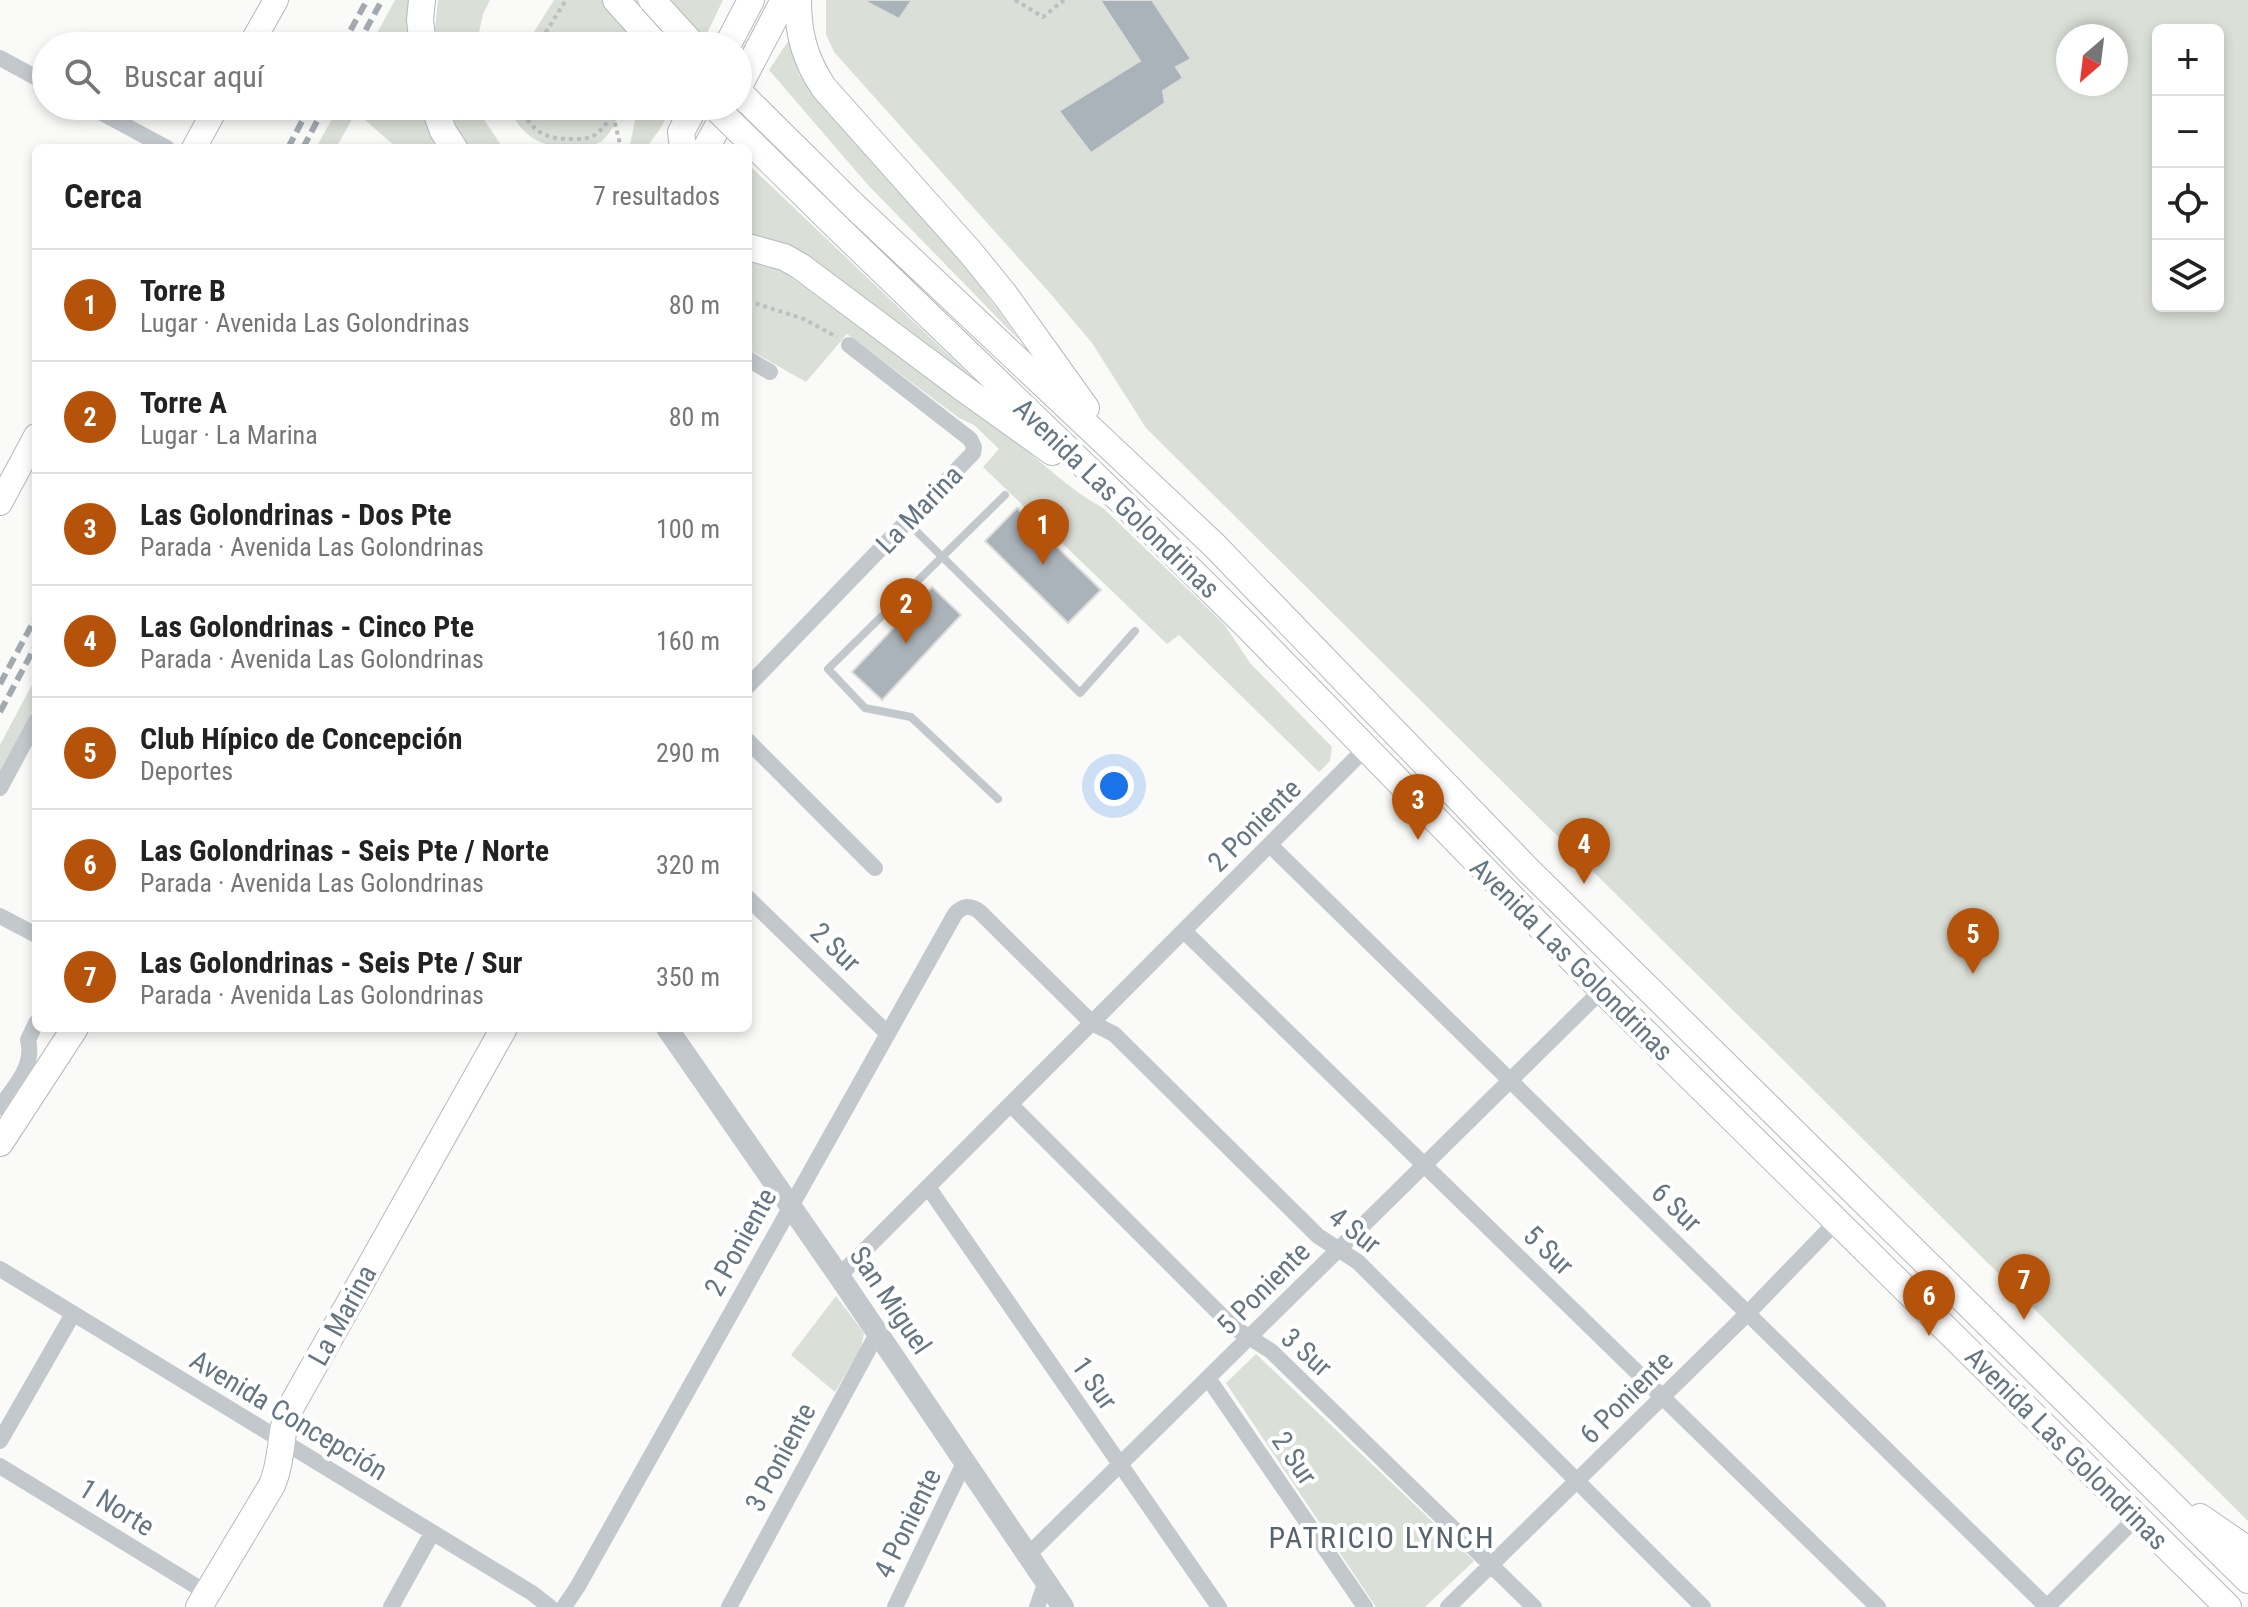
<!DOCTYPE html>
<html lang="es">
<head>
<meta charset="utf-8">
<style>
  :root { --surface:#fff; --page:#f6f6f6; --text:#222; --muted:#767676; --line:#e0e0e0; --accent:#b45309 }
  body { margin:0; font-family:"Roboto Condensed",sans-serif; background:var(--page); color:var(--text) }
  .controls { position:absolute; right:24px; top:24px; display:grid; overflow:hidden; border-radius:12px; box-shadow:0 4px 12px #0003 }
  .controls button { width:72px; height:72px; display:grid; place-items:center; padding:0; border:0; border-bottom:2px solid var(--line); background:var(--surface); color:var(--text); font:40px sans-serif }
  .compass { position:absolute; left:2056px; top:24px; width:72px; height:72px; border-radius:50%; background:var(--surface); box-shadow:0 4px 12px #0003; rotate:208deg }
  .you { position:absolute; left:1114px; top:786px; width:28px; height:28px; margin:-20px; border:6px solid #fff; border-radius:50%; background:#1a73e8; box-shadow:0 0 0 12px #1a73e833 }
  .badge { display:grid; place-items:center; width:52px; height:52px; border-radius:50%; background:var(--accent); color:#fff; font-size:26px; font-weight:700 }
  .pin { position:absolute; translate:-50% -66px; filter:drop-shadow(0 2px 4px #0008) }
  .pin::after { content:''; position:absolute; top:42px; width:28px; height:24px; background:inherit; clip-path:polygon(0 0,100% 0,50% 100%) }
  .list { margin:0; padding:0; list-style:none }
  h2 { display:flex; justify-content:space-between; align-items:center; height:104px; margin:0; padding:0 32px; font-size:34px }
  h2 small { font-size:26px; font-weight:400; color:var(--muted) }
  .list li { display:grid; grid-template-columns:52px 1fr auto; gap:24px; align-items:center; box-sizing:border-box; height:112px; padding:0 32px; border-top:2px solid var(--line) }
  .list b { display:block; font-size:30px; white-space:nowrap }
  .list p { margin:0; font-size:26px; white-space:nowrap; color:var(--muted) }
  .list em { font-size:26px; font-style:normal; color:var(--muted) }
  .icon { flex:none; width:44px; height:44px; fill:none; stroke:currentColor; stroke-width:2; stroke-linecap:round; stroke-linejoin:round }
  .map { position:relative; flex:none; width:2248px; height:1607px; overflow:hidden }
  .search { position:absolute; background:var(--surface); box-shadow:0 4px 12px #0003; left:32px; top:32px; width:720px; height:88px; display:flex; align-items:center; gap:20px; box-sizing:border-box; padding:0 28px; border-radius:44px; color:var(--muted); font-size:30px }
  .panel { position:absolute; background:var(--surface); box-shadow:0 4px 12px #0003; left:32px; top:144px; width:720px; height:888px; border-radius:12px }
  .map>svg:first-child { display:block }
  .green { fill:#dadfd7; fill-rule:evenodd }
  .building { fill:#aab3b9; stroke:#dcdcda; stroke-width:2 }
  .lines { fill:none; stroke-linecap:round; stroke-linejoin:round }
  .secondary-casing { stroke:#b3babf; stroke-width:26 }
  .primary-casing { stroke:#b5babe; stroke-width:28 }
  .path { stroke:#bbbfc2; stroke-width:4; stroke-dasharray:4 4; stroke-linecap:butt }
  .service { stroke:#c3c8cc; stroke-width:8 }
  .minor { stroke:#c3c8cc; stroke-width:16 }
  .tertiary { stroke:#c3c8cc; stroke-width:22 }
  .secondary { stroke:#fff; stroke-width:24 }
  .primary { stroke:#fff; stroke-width:26 }
  .rail { stroke:#a2aab0; stroke-width:6; stroke-dasharray:12 6; stroke-linecap:butt }
  .primary-bridge-casing { stroke:#b5babe; stroke-width:28; stroke-linecap:butt }
  .primary-bridge { stroke:#fff; stroke-width:26 }
  .labels { text-anchor:middle; stroke-width:8; stroke-linejoin:round; paint-order:stroke }
  .street-label { font-size:28px; fill:#657683; stroke:#fff }
  .neighbourhood-label { font-size:30px; letter-spacing:2px; fill:#57646e; stroke:#fff }
</style>
</head>
<body>
<div class="map">
<svg width="2248" height="1607" viewBox="0 0 2248 1607">
  <rect width="100%" height="100%" fill="#fafaf8"/>
  <path class="green" d="M395 0H412L416 46H370Z
    M438 0H490L483 14 476 46H436L434 38Z
    M554 0H723L701 46H525Z
    M826 0H2248V1521L1146 428 1092 343 1049 292 834 52 826 34ZM2158 30H2218V306H2158ZM2068 36H2116V84H2068Z
    M789 40 799 74 830 115 971 273 1020 341 868 185 769 70Z
    M339 106H428L443 148H397L356 112 336 148H316Z
    M446 106H478L485 121 503 148H465Z
    M509 106H624C618 116 612 131 604 139 597 146 584 148 574 148 543 148 520 137 509 106Z
    M638 106H672L662 126 646 148H606L630 145Z
    M748 164 979 384 791 249 770 239 748 233Z
    M748 259 764 262 788 275C862 329 936 384 1010 438 1042 461 1068 489 1103 508L1224 624 1250 663 1332 747 1330 761 1319 772 1179 635 1167 644 983 467 999 449 974 425 959 418 847 334 806 382 748 349Z
    M36 677V705L0 772V745Z
    M836 1296 864 1333 861 1348 835 1392 791 1355Z
    M1256 1354 1474 1561 1425 1607H1376L1226 1383Z"/>
  <path class="building" d="M863 0H912L899 19Z
    M1100 0H1152L1191 59 1176 67 1183 78 1163 91 1165 103 1091 153 1059 111 1140 61Z
    M1017 508 1101 590 1068 623 985 541Z
    M932 587 961 615 882 700 852 672Z"/>
  <g class="lines">
    <g class="secondary-casing">
      <path id="secondary" d="M250 46 276 0
        M194 148 217 106
        M0 503 36 436"/>
    </g>
    <g class="primary-casing">
      <path id="primary" d="M422 0 420 20 423 46
        M616 0 653 41
        M798 0C798 34 805 60 824 88L971 253 1005 295 1086 408
        M727 46 751 0
        M738 88 784 0
        M738 91 850 202 1214 545 1528 870 2248 1580
        M434 106 443 131 454 148
        M683 148 681 132 695 106
        M706 148 729 106
        M837 227 1118 498 1249 628 1602 990 2228 1607
        M748 247 784 257 800 266 963 388 1052 452
        M0 1143 75 1028
        M2200 1517 2248 1550
        M199 1607 272 1485C282 1462 280 1437 287 1414L504 1028"/>
    </g>
    <path class="path" d="M1015 0 1043 17 1064 0
      M537 46 566 0
      M519 106C533 133 545 139 574 139 581 139 587 139 593 136 604 130 611 116 617 106
      M613 115 621 148
      M748 301 804 319 837 337"/>
    <path class="service" d="M907 522 1080 693 1135 631
      M998 799 911 717 865 708 828 669 1005 495"/>
    <path class="minor" d="M0 58 46 83
      M89 106 167 148
      M748 359 770 372
      M748 686 973 453 974 447 970 439 849 345
      M748 741 875 868
      M0 788 36 721
      M1270 845 2047 1607
      M748 898 887 1033
      M0 916 36 935
      M1184 931 1878 1607
      M1011 1105 1233 1327 1271 1351 1534 1607
      M0 1107C14 1087 35 1066 28 1040L36 1023
      M928 1187 1219 1607
      M0 1269 532 1593 550 1607
      M839 1276 1365 749
      M1208 1378 1365 1607
      M0 1441 73 1314
      M0 1466 207 1593
      M1028 1555 1602 990
      M391 1607 432 1533
      M564 1607 578 1586 955 914C963 905 971 905 980 912L1092 1023 1114 1034 1318 1236 1358 1262 1703 1607
      M729 1607 878 1332
      M895 1607 965 1461
      M1037 1607 1046 1582
      M1448 1607 1748 1313 1837 1221
      M2047 1607 2137 1517"/>
    <path class="tertiary" d="M667 1028 839 1276 1063 1607"/>
    <use href="#secondary" class="secondary"/>
    <use href="#primary" class="primary"/>
    <path class="rail" d="M342 46 367 0
      M357 46 382 0
      M288 148 310 106
      M303 148 325 106
      M0 684 36 617
      M0 712 36 645"/>
    <g class="primary-bridge-casing">
      <path id="primary-bridge" d="M652 0 694 46
        M653 41 657 46
        M714 106 837 227"/>
    </g>
    <use href="#primary-bridge" class="primary-bridge"/>
  </g>
  <g class="labels">
    <g class="street-label">
      <text transform="translate(1117 498) rotate(44)" y="10">Avenida Las Golondrinas</text>
      <text transform="translate(919 509) rotate(-46)" y="10">La Marina</text>
      <text transform="translate(1254 825) rotate(-45)" y="10">2 Poniente</text>
      <text transform="translate(836 947) rotate(44)" y="10">2 Sur</text>
      <text transform="translate(1572 959) rotate(45)" y="10">Avenida Las Golondrinas</text>
      <text transform="translate(1677 1207) rotate(44)" y="10">6 Sur</text>
      <text transform="translate(1355 1230) rotate(38)" y="10">4 Sur</text>
      <text transform="translate(740 1242) rotate(-61)" y="10">2 Poniente</text>
      <text transform="translate(1549 1250) rotate(44)" y="10">5 Sur</text>
      <text transform="translate(1263 1288) rotate(-45)" y="10">5 Poniente</text>
      <text transform="translate(891 1300) rotate(56)" y="10">San Miguel</text>
      <text transform="translate(342 1315) rotate(-61)" y="10">La Marina</text>
      <text transform="translate(1307 1352) rotate(42)" y="10">3 Sur</text>
      <text transform="translate(1095 1383) rotate(55)" y="10">1 Sur</text>
      <text transform="translate(1626 1397) rotate(-45)" y="10">6 Poniente</text>
      <text transform="translate(289 1415) rotate(31)" y="10">Avenida Concepción</text>
      <text transform="translate(2067 1448) rotate(45)" y="10">Avenida Las Golondrinas</text>
      <text transform="translate(780 1457) rotate(-62)" y="10">3 Poniente</text>
      <text transform="translate(1295 1458) rotate(56)" y="10">2 Sur</text>
      <text transform="translate(117 1507) rotate(32)" y="10">1 Norte</text>
      <text transform="translate(907 1523) rotate(-64)" y="10">4 Poniente</text>
    </g>
    <g class="neighbourhood-label">
      <text x="1382" y="1548">PATRICIO LYNCH</text>
    </g>
  </g>
</svg>
<div class="controls">
<button>+</button>
<button>−</button>
<button><svg class="icon" aria-label="locate" viewBox="0 0 24 24"><circle cx="12" cy="12" r="6"/><path d="M12 2v4M12 18v4M2 12h4M18 12h4"/></svg></button>
<button><svg class="icon" aria-label="layers" viewBox="0 0 24 24"><path d="M12 4l9 5-9 5-9-5zM3 14l9 5 9-5"/></svg></button>
</div>
<svg class="compass" viewBox="-18 -18 36 36"><path d="M0-13l5 13h-10z" fill="#e53935"/><path d="M0 13l5-13h-10z" fill="#767676"/></svg>
<div class="you"></div>
<div class="pin badge" style="left:1043px;top:565px">1</div>
<div class="pin badge" style="left:906px;top:644px">2</div>
<div class="pin badge" style="left:1418px;top:840px">3</div>
<div class="pin badge" style="left:1584px;top:884px">4</div>
<div class="pin badge" style="left:1973px;top:974px">5</div>
<div class="pin badge" style="left:1929px;top:1336px">6</div>
<div class="pin badge" style="left:2024px;top:1320px">7</div>
<div class="search"><svg class="icon" aria-label="search" viewBox="0 0 24 24"><circle cx="10" cy="10" r="6"/><path d="M15 15l6 6"/></svg>Buscar aquí</div>
<section class="panel">
<h2>Cerca<small>7 resultados</small></h2>
<ul class="list">
<li><span class="badge">1</span><div><b>Torre B</b><p>Lugar · Avenida Las Golondrinas</p></div><em>80 m</em></li>
<li><span class="badge">2</span><div><b>Torre A</b><p>Lugar · La Marina</p></div><em>80 m</em></li>
<li><span class="badge">3</span><div><b>Las Golondrinas - Dos Pte</b><p>Parada · Avenida Las Golondrinas</p></div><em>100 m</em></li>
<li><span class="badge">4</span><div><b>Las Golondrinas - Cinco Pte</b><p>Parada · Avenida Las Golondrinas</p></div><em>160 m</em></li>
<li><span class="badge">5</span><div><b>Club Hípico de Concepción</b><p>Deportes</p></div><em>290 m</em></li>
<li><span class="badge">6</span><div><b>Las Golondrinas - Seis Pte / Norte</b><p>Parada · Avenida Las Golondrinas</p></div><em>320 m</em></li>
<li><span class="badge">7</span><div><b>Las Golondrinas - Seis Pte / Sur</b><p>Parada · Avenida Las Golondrinas</p></div><em>350 m</em></li>
</ul>
</section>
</div>
</body>
</html>
